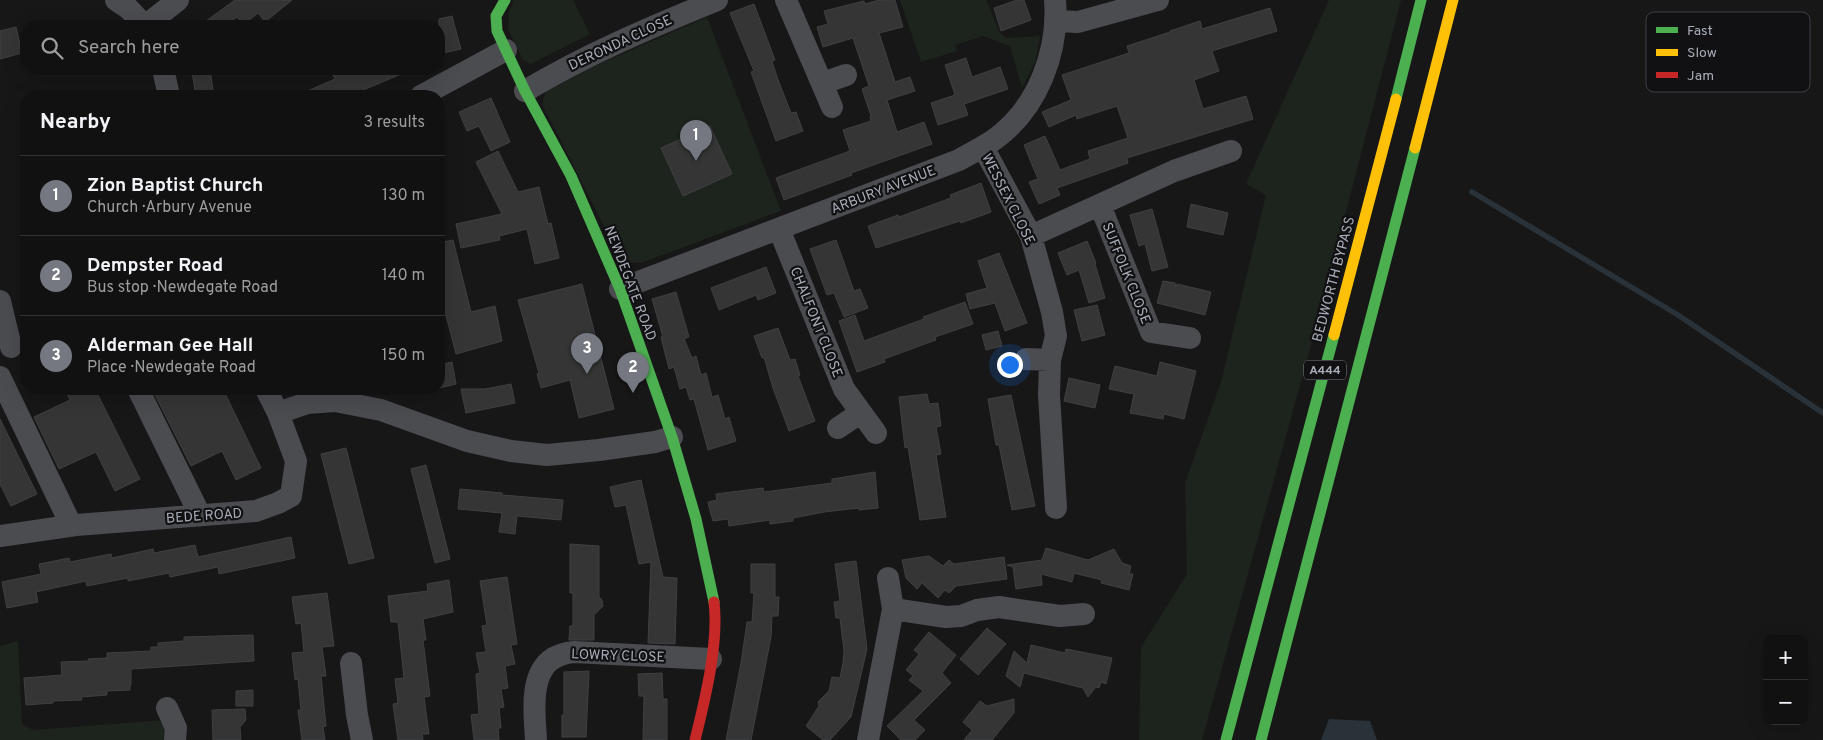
<!DOCTYPE html>
<html lang="en">
<head>
<meta charset="utf-8">
<style>
  :root { --surface:#111; --page:#1e1f1f; --text:#f1f3f6; --muted:#9c9d9f; --line:#303131; --accent:#757880 }
  body { margin:0; font-family:Overpass,sans-serif; background:var(--page); color:var(--text) }
  .controls { position:absolute; right:15px; bottom:15px; display:grid; overflow:hidden; border-radius:10px; box-shadow:0 5px 20px #0002 }
  .controls button { width:45px; height:45px; display:grid; place-items:center; padding:0; border:0; border-bottom:1px solid var(--line); background:var(--surface); color:var(--text); font:25px sans-serif }
  .you { position:absolute; left:1009px; top:364px; width:18px; height:18px; margin:-12px; border:4px solid #fff; border-radius:50%; background:#1a73e8; box-shadow:0 0 0 8px #1a73e833 }
  .badge { display:grid; place-items:center; width:32px; height:32px; border-radius:50%; background:var(--accent); color:#fff; font-size:16px; font-weight:700 }
  .pin { position:absolute; translate:-50% -41px; filter:drop-shadow(0 1px 2px #0008) }
  .pin::after { content:''; position:absolute; top:26px; width:18px; height:15px; background:inherit; clip-path:polygon(0 0,100% 0,50% 100%) }
  .list { margin:0; padding:0; list-style:none }
  h2 { display:flex; justify-content:space-between; align-items:center; height:65px; margin:0; padding:0 20px; font-size:21px }
  h2 small { font-size:16px; font-weight:400; color:var(--muted) }
  .list li { display:grid; grid-template-columns:32px 1fr auto; gap:15px; align-items:center; box-sizing:border-box; height:80px; padding:0 20px; border-top:1px solid var(--line) }
  .list b { display:block; font-size:19px; white-space:nowrap }
  .list p { margin:0; font-size:16px; white-space:nowrap; color:var(--muted) }
  .list em { font-size:16px; font-style:normal; color:var(--muted) }
  .icon { flex:none; width:28px; height:28px; fill:none; stroke:currentColor; stroke-width:2; stroke-linecap:round; stroke-linejoin:round }
  .map { position:relative; flex:none; width:1823px; height:740px; overflow:hidden }
  .search { position:absolute; background:var(--surface); box-shadow:0 5px 20px #0002; left:20px; top:20px; width:425px; height:55px; display:flex; align-items:center; gap:12px; box-sizing:border-box; padding:0 18px; border-radius:20px; color:var(--muted); font-size:19px }
  .panel { position:absolute; background:var(--surface); box-shadow:0 5px 20px #0002; left:20px; top:90px; width:425px; height:305px; border-radius:20px }
  .map>svg:first-child { display:block }
  .green { fill:#1d241e }
  .water { fill:#2a3239 }
  .lines { fill:none; stroke-linecap:round; stroke-linejoin:round }
  .stream { stroke:#2a3239; stroke-width:5.5 }
  .building { fill:#353536; stroke:#3f4043 }
  .street { stroke:#4b4c50; stroke-width:22 }
  .fast { stroke:#4caf50; stroke-width:11 }
  .slow { stroke:#ffc107; stroke-width:11 }
  .jam { stroke:#c62828; stroke-width:11 }
  .labels { text-anchor:middle; stroke-width:4.5; stroke-linejoin:round; paint-order:stroke }
  .shield { fill:#111113; stroke:#7b7e86; stroke-width:1 }
  .shield-label { font-size:12px; font-weight:bold; fill:#a8adb8 }
  .street-label { font-size:14px; fill:#a8adb8; stroke:#111113 }
  .key { fill:#111113; stroke:#3e4045; stroke-width:1 }
  .key-label { font-size:14px; fill:#a8adb8 }
</style>
</head>
<body>
<div class="map">
<svg width="1823" height="740" viewBox="0 0 1823 740">
  <rect width="100%" height="100%" fill="#171717"/>
  <path class="green" d="M514 0H573L590 34 531 64 523 60 508 29 509 12Z
    M900 0H986L1000 33 1006 38 1040 36 1036 60 1022 88 1010 46 983 36 955 45 957 51 921 62Z
    M1329 0H1401L1314 335 1202 740H1139L1141 647 1187 574 1185 483 1221 382 1266 195 1246 184Z
    M707 17 781 211 641 263 630 262 618 254 542 104 546 90 558 82Z
    M18 641 22 724 33 730 165 720 168 729 164 740H0V646Z"/>
  <path class="water" d="M1329 719 1370 721 1377 740H1321Z"/>
  <g class="lines">
    <path class="stream" d="M1472 192 1678 315 1823 413"/>
  </g>
  <path class="building" d="M235 0H292L265 22 258 13 243 25 237 17 225 26H199Z
    M879 0H895L903 27 879 33 895 82 910 77 915 91 887 100 897 132 924 122 932 144 851 173 852 175 784 200 776 178 850 151 843 130 871 121 870 117 871 116 862 89 869 86 853 38 823 47 817 27 828 24 824 11 864 1 865 4Z
    M1017 0H1024L1031 20 1001 31 994 8Z
    M754 4 775 60 772 61 777 77 791 113 796 112 803 131 776 141 751 72 754 71 730 13Z
    M1270 8 1277 31 1212 51 1219 71 1194 80 1203 109 1246 96 1253 119 1127 158 1128 163 1057 188 1060 195 1039 204 1029 182 1038 179 1024 145 1045 136 1060 170 1090 159 1088 151 1128 138 1117 106 1077 119 1076 115 1049 127 1042 112 1071 100 1062 75 1129 53 1127 46 1170 32V31L1200 21 1202 29Z
    M452 16 461 49 439 54V19Z
    M16 27 22 53 0 59V31Z
    M966 58 972 77 1000 67 1008 89 964 104 968 115 938 125 931 103 955 95 945 65Z
    M210 69 214 96H196L192 72Z
    M330 69H413L349 96H296L335 79Z
    M491 98 510 142 491 151 479 126 467 131 459 112Z
    M710 126 732 174 683 196 661 148Z
    M498 151 518 192 539 187 548 224 551 223 559 258 535 264 527 229 499 236 500 240 461 248 456 224 502 214 476 162Z
    M981 183 991 212 961 223 960 221 876 248 868 226 898 215 899 217 951 198 950 195Z
    M1191 204 1228 213 1223 235 1187 227Z
    M1152 209 1168 267 1152 271 1145 244 1139 246 1130 215Z
    M453 240 471 312 495 306 502 341 456 354 439 288V243Z
    M836 240 854 291 860 289 868 308 844 317 834 293 827 295 810 249Z
    M1087 241 1096 263 1095 264 1105 298 1089 303 1079 270 1067 275 1058 253Z
    M999 253 1027 323 1005 331 995 303 970 309 966 294 987 288 978 261Z
    M766 267 776 293 758 300 756 295 719 310 711 288Z
    M1163 281 1175 283 1176 287 1177 284 1211 292 1205 315 1157 303Z
    M582 284 614 409 579 418 570 380 541 388 537 374 539 373 518 300Z
    M676 292 689 337 684 339 692 358 696 356 701 375 706 373 712 397 718 395 725 419 729 417 736 441 708 450 694 399 690 400 686 387 680 389 674 367 669 369 661 337H663L652 299Z
    M965 302 973 324 935 337 936 340 884 359 885 362 857 372 839 321 855 315 864 341 924 319 923 317Z
    M1097 305 1105 335 1082 341 1074 310Z
    M778 328 790 360 795 359 800 375 798 376 815 421 789 431 773 388 764 357 762 358 754 336Z
    M998 331 1002 346 986 350 982 335Z
    M452 362 456 384 439 388V365Z
    M1160 362 1196 371 1184 419 1164 414 1163 419 1130 413 1134 394 1109 389 1115 366 1157 376Z
    M1069 378 1100 385 1095 408 1064 401Z
    M511 384 515 403 466 413 461 389H485Z
    M65 389H95L140 479 115 491 96 452 59 469 34 417 70 400Z
    M152 389H223L261 468 236 480 222 451 191 466Z
    M927 394 929 404 938 403 941 426 936 427 941 454 936 455 946 517 920 520 908 447 905 448 899 397Z
    M1011 395 1035 506 1012 510 999 445H996L988 399Z
    M0 419 37 494 11 506 0 484Z
    M346 448 374 558 349 564 321 454Z
    M426 465 450 559 435 563 411 469Z
    M875 472 878 508 859 510V508L824 512 793 518V521L770 524V520L729 526 728 519 713 521 709 507 708 502 717 500 716 494 763 488 764 492 832 483V479Z
    M641 480 663 577 677 578 675 644 648 643 651 562 639 564 626 505 615 507 610 487Z
    M460 489 502 493V495L563 500 561 520 517 516 515 534 499 532 502 513 458 509Z
    M291 537 295 558 219 574 218 567 170 577 169 573 128 581V578L87 586 86 581 36 592 38 602 7 608 2 582 41 574 39 564 69 558 70 562 111 554 112 558 153 549 154 553 195 545 198 557Z
    M570 544 599 546V597L602 600 603 606 594 615V640H569L570 626H573V593H570Z
    M1046 548 1088 560 1114 549 1122 563 1131 566 1129 574H1133L1129 590 1101 583 1102 580 1074 573 1072 582 1041 574 1042 585 1016 589 1013 567 1007 565 1042 560Z
    M929 556 943 566 949 560 954 564 1004 557 1007 579 956 586 949 593 945 590 938 598 922 583 917 589 906 578 902 560Z
    M856 561 867 649 851 717 830 740H823L806 726 819 706 818 702 829 691 832 677 840 678 843 663 844 651 840 618H836L834 602 840 601 835 564Z
    M751 564H775V597H779L778 616H772L771 637 751 740H726L741 663 747 622H752L754 593H751Z
    M507 577 517 644 511 645 515 664 505 666 508 688 501 689 504 707 499 708 501 728H498L499 740H474L471 715 479 714 476 674 480 673 476 653 486 652 482 626 487 625 480 581Z
    M449 580 453 612 423 619 426 640H423L430 696 424 697 429 734H422L423 740H398L393 704 398 703 395 679 404 678 398 622H391L388 596 428 591 427 584Z
    M327 593 334 646 322 647 326 676H321L326 726 323 727 325 740H302L298 710H301L298 679 295 680 292 653 304 652 301 623 296 624 292 597Z
    M987 628 1006 644 978 675 960 659Z
    M929 632 956 655 942 673 951 683 914 720 925 730 915 740H901L887 726 923 691 909 680 913 676 906 670 919 654 914 650Z
    M253 635 254 661 131 669V685H130V690L107 691V695L81 697 82 700 53 701V703L26 705 24 678 62 675 61 662 89 661 88 659 107 658V653L151 651V647H158V643L184 641V637Z
    M1031 645 1065 653 1066 649 1112 658 1106 684 1101 682 1099 688 1096 687 1088 697 1083 688 1024 673 1020 687 1006 676 1014 651 1027 663Z
    M589 671 586 737H562V715H564V672Z
    M662 673 663 699H667V740H643L644 696H639L638 674Z
    M253 690V706H236V691Z
    M1014 699V713L992 740H964L972 730 963 722 980 701 987 706Z
    M245 709 246 720 240 727 241 740H213L212 710Z"/>
  <g class="lines">
    <path class="street" d="M116 0 128 8 145 26
      M786 0 832 107
      M1057 21 1078 22 1158 0
      M145 26 178 0
      M163 69 169 96
      M823 83 846 75
      M525 91C587 54 651 27 717 0
      M421 96 506 50
      M983 147 1031 236 1052 312 1056 336 1050 360 1049 395 1056 508
      M1100 205 1151 332 1190 338
      M779 229 844 389 876 433
      M1031 236 1174 171 1231 151
      M620 289 959 160C971 153 984 147 995 139 1038 108 1059 51 1055 0
      M0 301 11 347
      M1026 359 1050 360
      M0 377 71 525
      M138 389 200 515
      M278 413 307 403 335 401 381 410 467 441 511 451 547 455 599 450 655 442 672 437
      M838 428 860 413
      M0 536 76 525 256 511 278 503 291 496 296 461 278 413 266 389
      M893 609 946 617 961 616 977 610 999 607 1060 616 1084 614
      M351 663 357 715 362 740
      M167 708 176 728 175 740
      M536 740C534 705 527 656 574 652L711 659
      M868 740 893 609 888 578"/>
    <path class="fast" d="M505 0 496 16 497 31 525 91 571 176 620 289 672 437 696 519 714 602
      M1396 99 1421 0
      M1226 740 1334 335
      M1261 740 1415 148"/>
    <path class="slow" d="M1415 148 1453 0
      M1334 335 1396 99"/>
    <path class="jam" d="M695 740C705 700 719 643 714 602"/>
  </g>
  <g class="labels">
    <rect class="shield" x="1304" y="360.5" width="42" height="19" rx="4"/>
    <g class="shield-label">
      <text x="1325" y="374">A444</text>
    </g>
    <g class="street-label">
      <text transform="translate(620 42) rotate(-25)" y="5">DERONDA CLOSE</text>
      <text transform="translate(883 189) rotate(-21)" y="5">ARBURY AVENUE</text>
      <text transform="translate(1009 199) rotate(63)" y="5">WESSEX CLOSE</text>
      <text transform="translate(1127 273) rotate(68)" y="5">SUFFOLK CLOSE</text>
      <text transform="translate(1333 279) rotate(-75)" y="5">BEDWORTH BYPASS</text>
      <text transform="translate(631 283) rotate(69)" y="5">NEWDEGATE ROAD</text>
      <text transform="translate(817 322) rotate(68)" y="5">CHALFONT CLOSE</text>
      <text transform="translate(204 515) rotate(-4)" y="5">BEDE ROAD</text>
      <text transform="translate(618 655) rotate(2)" y="5">LOWRY CLOSE</text>
    </g>
  </g>
  <rect x="1646" y="12" width="164" height="80" rx="8" class="key"/>
  <rect x="1656" y="27" width="22" height="6" fill="#4caf50"/>
  <rect x="1656" y="49" width="22" height="7" fill="#ffc107"/>
  <rect x="1656" y="72" width="22" height="6" fill="#c62828"/>
  <g class="key-label">
    <text x="1687" y="35">Fast</text>
    <text x="1687" y="57">Slow</text>
    <text x="1687" y="80">Jam</text>
  </g>
</svg>
<div class="controls">
<button>+</button>
<button>−</button>
</div>
<div class="you"></div>
<div class="pin badge" style="left:696px;top:161px">1</div>
<div class="pin badge" style="left:633px;top:393px">2</div>
<div class="pin badge" style="left:587px;top:374px">3</div>
<div class="search"><svg class="icon" aria-label="search" viewBox="0 0 24 24"><circle cx="10" cy="10" r="6"/><path d="M15 15l6 6"/></svg>Search here</div>
<section class="panel">
<h2>Nearby<small>3 results</small></h2>
<ul class="list">
<li><span class="badge">1</span><div><b>Zion Baptist Church</b><p>Church · Arbury Avenue</p></div><em>130 m</em></li>
<li><span class="badge">2</span><div><b>Dempster Road</b><p>Bus stop · Newdegate Road</p></div><em>140 m</em></li>
<li><span class="badge">3</span><div><b>Alderman Gee Hall</b><p>Place · Newdegate Road</p></div><em>150 m</em></li>
</ul>
</section>
</div>
</body>
</html>
